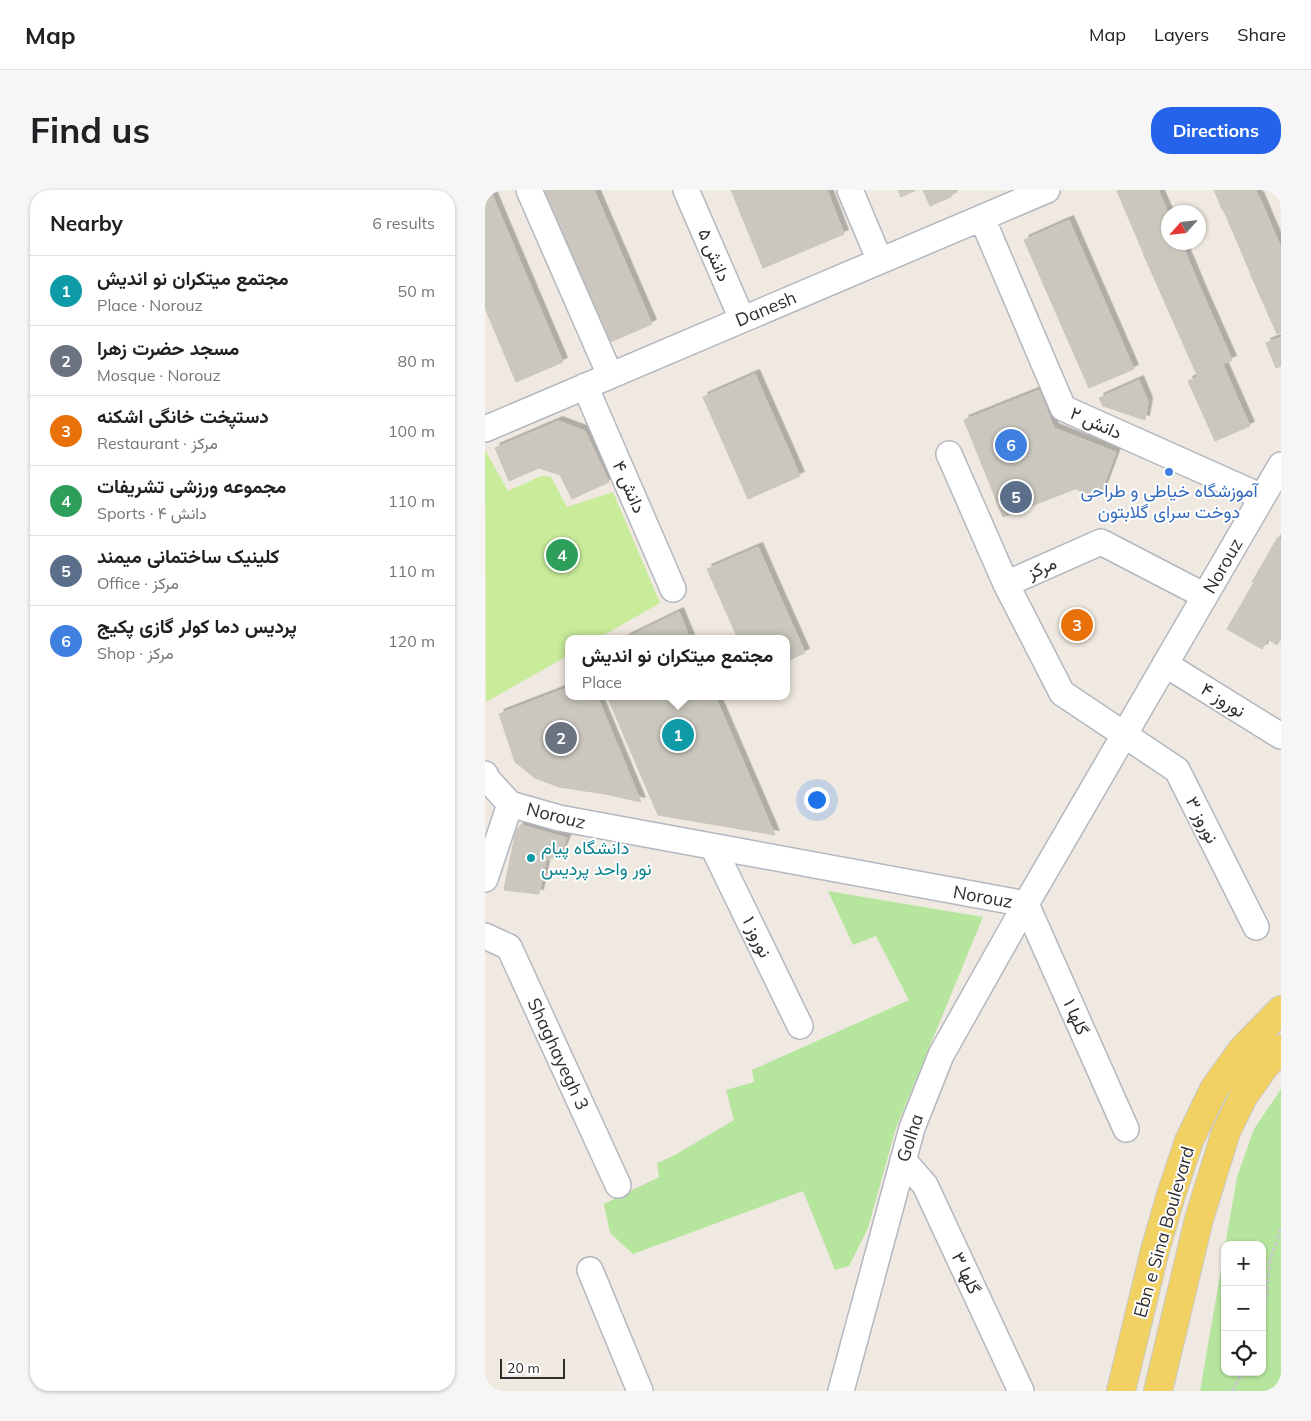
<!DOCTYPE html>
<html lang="en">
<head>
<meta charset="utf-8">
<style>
  :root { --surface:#fff; --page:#f6f6f6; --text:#202124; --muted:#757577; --line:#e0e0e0; --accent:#2563eb }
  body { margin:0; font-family:Mulish,Vazirmatn,sans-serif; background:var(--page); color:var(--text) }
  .controls { position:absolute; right:15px; bottom:15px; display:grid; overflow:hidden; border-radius:10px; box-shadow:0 1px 4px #0004 }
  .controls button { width:45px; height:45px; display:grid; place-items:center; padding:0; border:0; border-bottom:1px solid var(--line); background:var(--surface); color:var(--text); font:25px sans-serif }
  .compass { position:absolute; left:676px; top:15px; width:45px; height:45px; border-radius:50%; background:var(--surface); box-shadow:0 1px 4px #0004; rotate:243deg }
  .scale { position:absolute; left:15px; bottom:12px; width:65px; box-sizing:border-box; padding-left:5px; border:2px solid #2e2e2e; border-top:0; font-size:14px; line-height:18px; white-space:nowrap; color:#2e2e2e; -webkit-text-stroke:4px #fff; paint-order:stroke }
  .you { position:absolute; left:331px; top:609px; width:18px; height:18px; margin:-12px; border:4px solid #fff; border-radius:50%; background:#1a73e8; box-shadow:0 0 0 8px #1a73e833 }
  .badge { display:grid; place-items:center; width:32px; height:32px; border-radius:50%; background:var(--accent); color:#fff; font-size:16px; font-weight:700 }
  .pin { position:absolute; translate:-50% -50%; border:2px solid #fff; box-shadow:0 1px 5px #0006 }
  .popup { position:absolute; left:80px; top:445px; width:225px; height:65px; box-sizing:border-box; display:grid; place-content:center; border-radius:10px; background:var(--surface); filter:drop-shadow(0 1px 4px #0005); font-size:16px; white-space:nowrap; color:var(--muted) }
  .popup b { font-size:19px; color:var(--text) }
  .popup::after { content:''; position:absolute; left:50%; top:100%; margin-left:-10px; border:10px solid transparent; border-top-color:var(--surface) }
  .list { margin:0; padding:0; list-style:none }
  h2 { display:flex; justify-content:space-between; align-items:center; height:65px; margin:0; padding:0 20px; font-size:21px }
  h2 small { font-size:16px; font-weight:400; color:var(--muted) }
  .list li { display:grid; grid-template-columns:32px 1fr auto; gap:15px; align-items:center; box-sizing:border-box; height:70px; padding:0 20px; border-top:1px solid var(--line) }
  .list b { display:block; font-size:19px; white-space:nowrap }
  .list p { margin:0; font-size:16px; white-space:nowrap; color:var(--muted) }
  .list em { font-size:16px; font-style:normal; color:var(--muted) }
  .icon { flex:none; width:28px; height:28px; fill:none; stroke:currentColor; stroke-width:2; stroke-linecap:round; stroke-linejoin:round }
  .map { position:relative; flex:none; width:796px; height:1201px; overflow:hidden; border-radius:20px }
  header { display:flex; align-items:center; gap:30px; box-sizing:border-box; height:70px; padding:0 25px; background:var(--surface); border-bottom:1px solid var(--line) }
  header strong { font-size:24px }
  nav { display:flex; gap:28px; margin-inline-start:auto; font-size:18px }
  .intro { display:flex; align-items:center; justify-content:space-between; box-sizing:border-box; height:120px; padding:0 30px }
  h1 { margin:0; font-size:35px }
  .button { padding:12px 22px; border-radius:20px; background:var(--accent); color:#fff; font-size:18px; font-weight:700 }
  main { display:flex; gap:30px; padding:0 30px }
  aside { flex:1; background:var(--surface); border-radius:20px; box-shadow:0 1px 4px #0004 }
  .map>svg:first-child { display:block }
  .green { fill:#b6e59e; fill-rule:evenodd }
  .pitch { fill:#c9ec9a }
  .building { fill:#cbc7bf; stroke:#cbc5ba; filter:url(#shadow) }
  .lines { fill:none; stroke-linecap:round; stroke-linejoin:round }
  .minor-casing { stroke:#b4b7c1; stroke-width:28 }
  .major-casing { stroke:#c9c9c9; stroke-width:30 }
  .path { stroke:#c9c9c9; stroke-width:3; stroke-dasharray:4 2.5; stroke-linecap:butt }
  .minor { stroke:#fff; stroke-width:25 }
  .major { stroke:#f2d163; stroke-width:28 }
  .shop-dot { fill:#3f7fe0; stroke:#fff; stroke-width:2 }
  .culture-dot { fill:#0f9aa8; stroke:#fff; stroke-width:2 }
  .labels { text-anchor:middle; stroke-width:4; stroke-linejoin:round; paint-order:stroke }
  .street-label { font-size:18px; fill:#2e2e2e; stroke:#fff }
  .shop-label { font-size:18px; fill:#366cbe; stroke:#fff }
  .culture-label { font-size:18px; fill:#0d838f; stroke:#fff; text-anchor:start }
</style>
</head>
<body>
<header>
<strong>Map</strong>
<nav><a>Map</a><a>Layers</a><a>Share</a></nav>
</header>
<div class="intro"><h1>Find us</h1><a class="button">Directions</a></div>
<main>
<aside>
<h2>Nearby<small>6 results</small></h2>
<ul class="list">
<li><span class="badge" style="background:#0f9aa8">1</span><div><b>مجتمع میتکران نو اندیش</b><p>Place · Norouz</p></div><em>50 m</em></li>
<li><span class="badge" style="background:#6b7280">2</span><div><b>مسجد حضرت زهرا</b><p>Mosque · Norouz</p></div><em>80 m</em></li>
<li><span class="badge" style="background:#e8710a">3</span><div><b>دستپخت خانگی اشکنه</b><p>Restaurant · مرکز</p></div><em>100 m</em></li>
<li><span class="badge" style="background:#2e9e5b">4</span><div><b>مجموعه ورزشی تشریفات</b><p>Sports · دانش ۴</p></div><em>110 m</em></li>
<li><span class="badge" style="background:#5c6f8a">5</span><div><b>کلینیک ساختمانی میمند</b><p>Office · مرکز</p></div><em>110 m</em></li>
<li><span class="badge" style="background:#3f7fe0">6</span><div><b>پردیس دما کولر گازی پکیج</b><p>Shop · مرکز</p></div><em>120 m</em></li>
</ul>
</aside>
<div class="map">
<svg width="796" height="1201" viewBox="0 0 796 1201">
  <defs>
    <filter id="shadow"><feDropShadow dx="4.5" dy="-4.5" stdDeviation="0" flood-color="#0004"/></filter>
  </defs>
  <rect width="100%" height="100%" fill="#efe9e1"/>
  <path class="green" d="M343 701 498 727 411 938 383 1038 364 1076 350 1080 318 1001 148 1064 125 1043 119 1014 174 987 172 973 190 965 249 930 241 900 269 892 267 880 424 810 391 746 368 755Z
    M796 899V1201H715L752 987 769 939ZM740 1055H777V1182H740Z"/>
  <path class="pitch" d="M0 260 23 301 56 286 66 287 82 317 128 302 175 413 112 449H84V465L1 512Z"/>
  <path class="building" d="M0 0H5L78 172 31 192 0 118Z
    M57 0H109L167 134 123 153Z
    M246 0H342L359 44 278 78Z
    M413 0H431L416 7Z
    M438 0H470L466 7 445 16Z
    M635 0H673L684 25V51L658 62 632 1Z
    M729 0H771L773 6 738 21Z
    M774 6 796 58V69L765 82 739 21Z
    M584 30 649 179 604 198 539 50Z
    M684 52H696L720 109 685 124 658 63Z
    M796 70V142L792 144 765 83Z
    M720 109 747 170 712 185 685 124Z
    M796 147V176L791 178 781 153Z
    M738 175 765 236 730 251 703 191Z
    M270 184 315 286 263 309 218 207Z
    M654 190 663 212 660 230 618 216 614 208Z
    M554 200 569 238 631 262 614 308 590 299 518 327 479 230Z
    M73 231 100 241 124 292 87 309 75 285 54 278 24 291 10 258Z
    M793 347 796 349V409L767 392Z
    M273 357 320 463 302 471V449H253L222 379Z
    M768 394 796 411V448L792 455 783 449 777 459 742 439Z
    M194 422 205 449H139Z
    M84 497V506H112L156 612 120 604 74 597 50 588 30 572 14 524Z
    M122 506H230L290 645 173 625Z
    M36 635 82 648 74 666 61 670 54 704 19 700 31 640Z"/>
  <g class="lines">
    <g class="minor-casing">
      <path id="minor" d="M44 0 125 185
        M201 0 257 129
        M365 0 395 71
        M497 28 578 218 777 307
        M100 196 188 399
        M0 239 562 0
        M464 264 521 394 616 352 720 406
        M521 394 577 503 692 580 771 737
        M680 474 796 546
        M0 584 3 590 25 614 74 628 541 714 796 275
        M228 657 315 836
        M0 689 25 614
        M541 714 641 939
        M0 746 24 757 133 995
        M418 970 440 995 536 1201
        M105 1080 155 1201
        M356 1201 427 938 456 865 541 714"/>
    </g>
    <g class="major-casing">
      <path id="major" d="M636 1201 670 1060 686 1005 704 951 729 899 757 860 796 820
        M673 1201 714 1029 741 942 758 907 779 877 796 859"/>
    </g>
    <path class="path" d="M777 1145 785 1071 796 1038
      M747 1201 758 1182"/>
    <use href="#minor" class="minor"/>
    <use href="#major" class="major"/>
  </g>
  <circle class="shop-dot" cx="684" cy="282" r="5"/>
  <circle class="culture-dot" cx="46" cy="668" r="5"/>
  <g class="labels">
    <g class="street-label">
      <text transform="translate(229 65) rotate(67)" y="6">دانش ۵</text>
      <text transform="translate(281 119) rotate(-23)" y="6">Danesh</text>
      <text transform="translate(611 233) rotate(24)" y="6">دانش ۲</text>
      <text transform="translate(144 297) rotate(66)" y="6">دانش ۴</text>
      <text transform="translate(738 376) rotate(-60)" y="6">Norouz</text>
      <text transform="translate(557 378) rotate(-24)" y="6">مرکز</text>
      <text transform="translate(738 510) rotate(32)" y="6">نوروز ۴</text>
      <text transform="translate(71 626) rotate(14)" y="6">Norouz</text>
      <text transform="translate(717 630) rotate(63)" y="6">نوروز ۳</text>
      <text transform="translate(498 707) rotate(10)" y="6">Norouz</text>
      <text transform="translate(272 747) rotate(64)" y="6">نوروز ۱</text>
      <text transform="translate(591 827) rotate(66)" y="6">گلها ۱</text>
      <text transform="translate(73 864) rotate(65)" y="6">Shaghayegh 3</text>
      <text transform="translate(425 948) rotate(-72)" y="6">Golha</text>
      <text transform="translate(679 1042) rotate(-74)" y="6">Ebn e Sina Boulevard</text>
      <text transform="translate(481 1083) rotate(65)" y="6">گلها ۳</text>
    </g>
    <g class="shop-label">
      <text x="684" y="307">آموزشگاه خیاطی و طراحی<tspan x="684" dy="21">دوخت سرای گلابتون</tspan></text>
    </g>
    <g class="culture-label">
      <text x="56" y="664">دانشگاه پیام<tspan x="56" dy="21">نور واحد پردیس</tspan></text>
    </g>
  </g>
</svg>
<div class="controls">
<button>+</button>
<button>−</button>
<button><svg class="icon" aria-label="locate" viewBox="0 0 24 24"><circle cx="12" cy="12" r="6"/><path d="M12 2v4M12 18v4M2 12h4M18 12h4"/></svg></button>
</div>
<svg class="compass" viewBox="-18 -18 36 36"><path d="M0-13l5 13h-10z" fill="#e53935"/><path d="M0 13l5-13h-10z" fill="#757577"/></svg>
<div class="scale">20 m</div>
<div class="you"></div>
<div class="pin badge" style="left:193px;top:545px;background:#0f9aa8">1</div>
<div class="popup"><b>مجتمع میتکران نو اندیش</b>Place</div>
<div class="pin badge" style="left:76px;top:548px;background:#6b7280">2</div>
<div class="pin badge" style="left:592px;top:435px;background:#e8710a">3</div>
<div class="pin badge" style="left:77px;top:365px;background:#2e9e5b">4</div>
<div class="pin badge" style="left:531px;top:307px;background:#5c6f8a">5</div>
<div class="pin badge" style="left:526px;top:255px;background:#3f7fe0">6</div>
</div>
</main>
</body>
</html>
